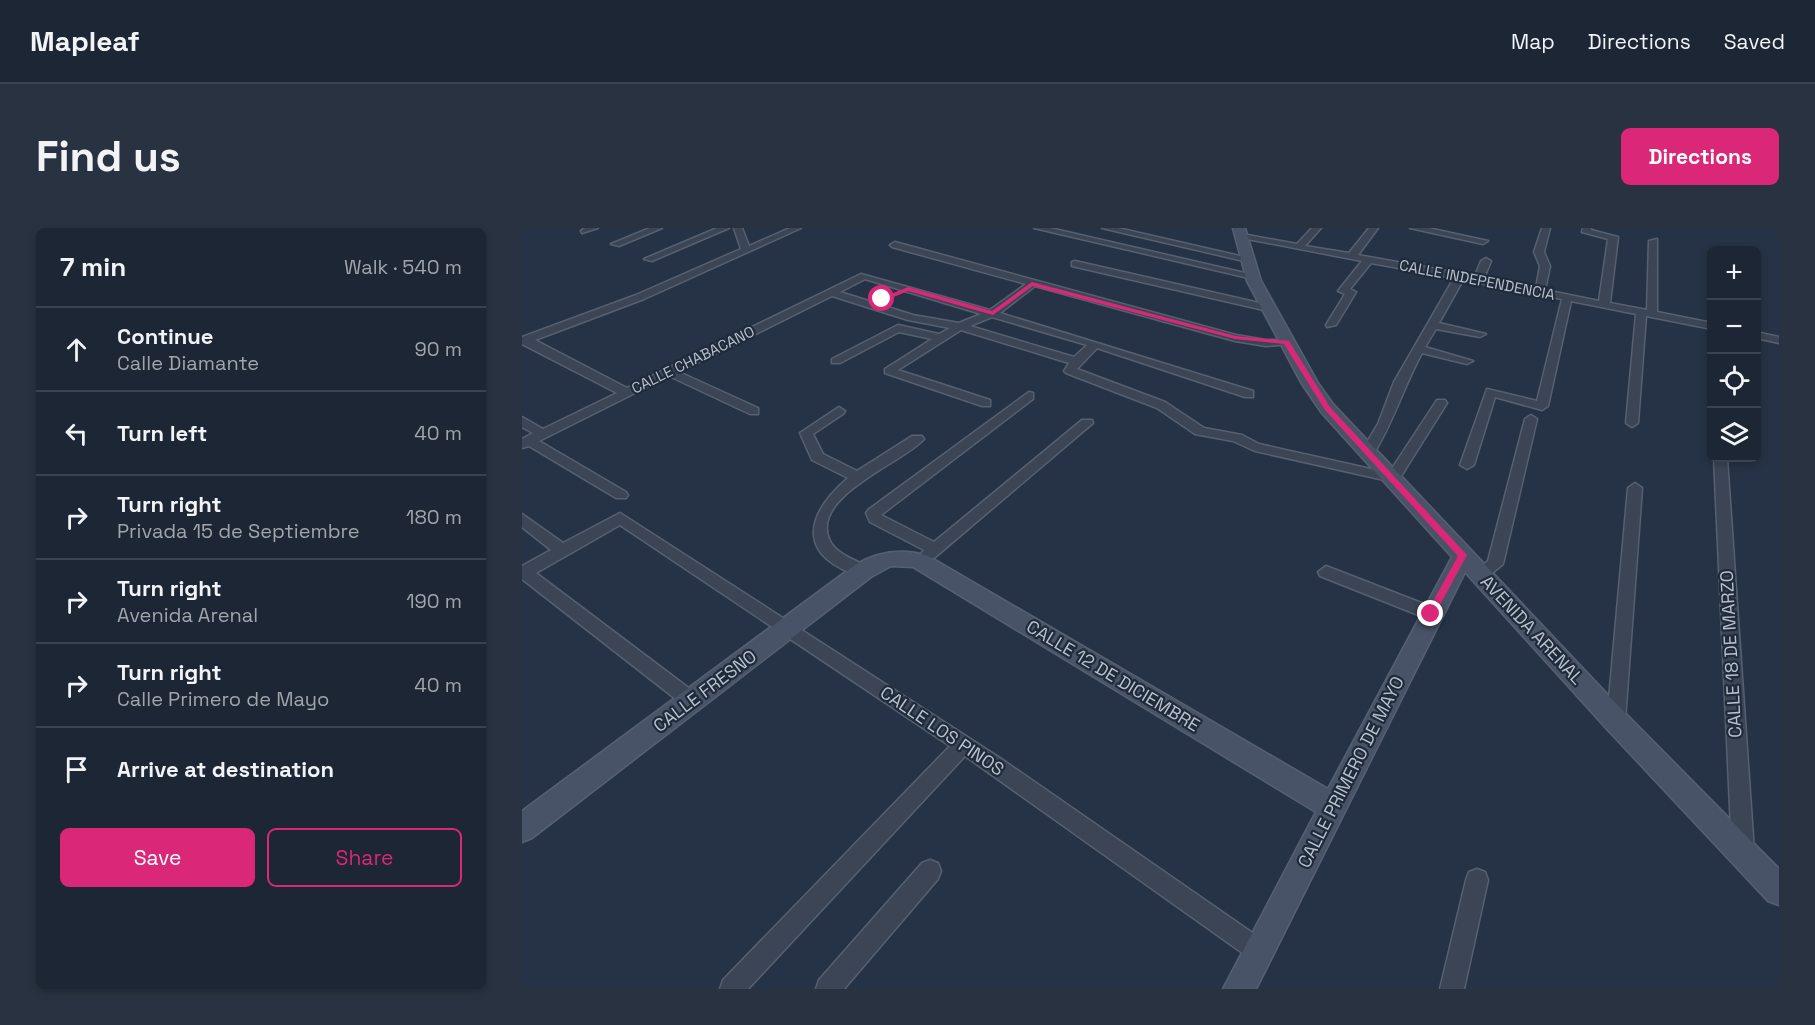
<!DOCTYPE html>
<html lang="en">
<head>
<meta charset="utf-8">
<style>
  :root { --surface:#1c2634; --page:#293240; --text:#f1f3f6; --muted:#a0a5ac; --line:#3a434f; --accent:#db2777 }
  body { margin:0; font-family:"Space Grotesk",sans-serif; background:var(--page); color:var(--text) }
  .controls { position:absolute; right:18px; top:18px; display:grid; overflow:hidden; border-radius:9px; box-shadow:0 3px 9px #0003 }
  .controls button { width:54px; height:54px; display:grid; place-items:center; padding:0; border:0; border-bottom:2px solid var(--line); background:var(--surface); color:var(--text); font:30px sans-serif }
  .stop { position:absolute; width:18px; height:18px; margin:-14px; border:4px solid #db2777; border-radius:50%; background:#fff }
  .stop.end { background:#db2777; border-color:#fff; box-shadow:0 2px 6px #0008 }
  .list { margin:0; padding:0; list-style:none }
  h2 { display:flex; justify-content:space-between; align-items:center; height:78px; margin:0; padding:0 24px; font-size:26px }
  h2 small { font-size:20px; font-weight:400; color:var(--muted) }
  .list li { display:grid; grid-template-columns:39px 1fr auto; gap:18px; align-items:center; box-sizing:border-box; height:84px; padding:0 24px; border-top:2px solid var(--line) }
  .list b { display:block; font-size:22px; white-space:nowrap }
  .list p { margin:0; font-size:20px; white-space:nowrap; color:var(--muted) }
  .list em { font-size:20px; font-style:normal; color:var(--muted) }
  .actions { display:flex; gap:12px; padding:18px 24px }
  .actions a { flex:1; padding:14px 0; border:2px solid var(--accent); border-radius:9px; text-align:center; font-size:21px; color:var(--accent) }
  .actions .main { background:var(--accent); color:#fff }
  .icon { flex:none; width:33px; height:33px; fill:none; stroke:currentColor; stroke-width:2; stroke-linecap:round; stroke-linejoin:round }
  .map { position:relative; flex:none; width:1257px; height:761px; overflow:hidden; border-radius:9px }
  header { display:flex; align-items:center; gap:36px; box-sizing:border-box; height:84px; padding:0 30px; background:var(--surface); border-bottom:2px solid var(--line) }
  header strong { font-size:28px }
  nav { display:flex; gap:33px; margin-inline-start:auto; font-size:21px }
  .intro { display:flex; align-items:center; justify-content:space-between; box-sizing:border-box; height:144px; padding:0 36px }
  h1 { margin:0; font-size:42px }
  .button { padding:15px 27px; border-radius:9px; background:var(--accent); color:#fff; font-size:21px; font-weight:700 }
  main { display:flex; gap:36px; padding:0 36px }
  aside { flex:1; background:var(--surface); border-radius:9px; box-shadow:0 3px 9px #0003 }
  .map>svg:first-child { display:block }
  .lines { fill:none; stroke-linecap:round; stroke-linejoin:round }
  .minor-casing { stroke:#566070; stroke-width:3 }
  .secondary-casing { stroke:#566070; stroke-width:3 }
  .minor { fill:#3b4555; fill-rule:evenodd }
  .secondary { fill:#495368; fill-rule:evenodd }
  .route { fill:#db2777 }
  .labels { text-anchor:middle; stroke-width:4.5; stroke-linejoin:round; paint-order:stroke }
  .far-street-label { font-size:15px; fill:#b9c0ce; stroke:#1f2a3b }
  .street-label { font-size:18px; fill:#b9c0ce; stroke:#1f2a3b }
</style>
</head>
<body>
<header>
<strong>Mapleaf</strong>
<nav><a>Map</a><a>Directions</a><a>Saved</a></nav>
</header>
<div class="intro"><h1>Find us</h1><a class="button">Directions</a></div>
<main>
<aside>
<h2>7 min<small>Walk · 540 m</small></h2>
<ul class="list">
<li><svg class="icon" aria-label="ahead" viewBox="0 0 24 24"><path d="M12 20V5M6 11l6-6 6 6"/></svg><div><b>Continue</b><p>Calle Diamante</p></div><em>90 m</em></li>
<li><svg class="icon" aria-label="left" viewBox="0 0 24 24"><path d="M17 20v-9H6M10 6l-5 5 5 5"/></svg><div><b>Turn left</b></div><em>40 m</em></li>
<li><svg class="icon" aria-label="right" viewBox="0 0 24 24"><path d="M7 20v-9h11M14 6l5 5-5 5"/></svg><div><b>Turn right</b><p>Privada 15 de Septiembre</p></div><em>180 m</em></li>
<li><svg class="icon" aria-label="right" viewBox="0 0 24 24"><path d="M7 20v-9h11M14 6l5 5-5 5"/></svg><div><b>Turn right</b><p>Avenida Arenal</p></div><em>190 m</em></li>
<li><svg class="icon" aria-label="right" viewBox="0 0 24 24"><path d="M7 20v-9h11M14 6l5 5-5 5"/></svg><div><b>Turn right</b><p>Calle Primero de Mayo</p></div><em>40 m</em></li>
<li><svg class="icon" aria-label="arrive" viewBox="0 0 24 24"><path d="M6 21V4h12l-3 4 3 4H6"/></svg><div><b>Arrive at destination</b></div></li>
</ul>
<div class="actions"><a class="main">Save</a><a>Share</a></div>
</aside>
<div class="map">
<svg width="1257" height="761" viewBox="0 0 1257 761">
  <rect width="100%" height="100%" fill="#263346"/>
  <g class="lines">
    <g class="minor-casing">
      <path id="minor" d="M63 0H76L60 5 59 3Z
        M128 0H140L97 18 89 16Z
        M195 0H207L130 33 122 31Z
        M212 0H220L227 18 268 0H279L122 71 13 112 105 160 339 46 468 82 504 56 370 19 368 17 373 14 714 107 744 112H768V116L744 118 713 113 513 58 478 85 731 163V169H723L575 120 555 141 643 174 682 200 720 207 737 216 867 245 915 172H923L925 175 876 253 871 254 733 223 711 213 673 206 635 180 544 145 542 143 547 135 439 102 376 142 468 172V178H460L363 145V141L410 111 377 104 318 135H310V131L376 97 417 106 428 100 386 92 310 68 157 144 236 180V186H228L147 148 17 213 104 264 106 267 104 270H94L7 218 0 220V211L11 205 0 199V189L21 201 95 165 0 116V109L114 67 219 21ZM343 51 459 86 437 95 391 87 318 64ZM470 89 565 117 552 129 448 98Z
        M512 0H528L736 48 731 51Z
        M580 0H596L731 31 726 34Z
        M790 0H799L783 18 827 25 847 0H856L836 27 953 48 959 33 964 30 969 33 962 50 1014 60 1018 38 1012 24 1020 0H1028L1022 24 1028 38 1023 62 1077 73 1086 11 1060 4 1061 0H1069V2L1096 9 1088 75 1125 82 1127 13 1135 11V84L1190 95V101L1124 88 1116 195 1110 199 1104 195 1114 86 1049 73 1026 178 1020 182 973 169 952 237 945 241 938 237 965 161 1015 173 1040 71 941 52 917 95 964 106 958 109 914 101 903 119 951 133 945 136 900 125C882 158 871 195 851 227L846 228 839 224 856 196 872 154 932 50 849 35 828 61 834 64 814 97 805 99 804 97 823 66 816 63 840 33 715 9 720 6 775 16Z
        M888 0H906L966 13 961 16Z
        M553 33 746 77 751 80 746 83 550 38V34Z
        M1234 104 1257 109V115L1234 110Z
        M507 164 511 165V171L359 287 412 314 560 192H570L571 195 412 330H402L399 326 402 322 348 294 344 285 346 282Z
        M317 179 323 183 321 186 291 206 301 226 335 243 390 208H400L402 211C381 235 286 269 308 313 314 326 335 333 347 339L349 343 341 349C275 329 281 289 326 250L290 232 278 205Z
        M1009 187 1015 191 981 336 964 350H952L950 346 966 333 1003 191Z
        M1192 230H1205L1232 623 1229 630 1221 634 1213 630 1210 623Z
        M1113 255 1120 260 1103 493 1101 499 1094 501 1087 499 1085 493 1106 260Z
        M98 285 478 530 745 715 749 723 745 731 737 735 729 731 443 528 226 761H198L201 752 428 518 98 297 14 345 176 467 179 473 176 479 170 481 164 479 0 351V338L29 322 0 299V286L41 315Z
        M804 338 915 381 917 386 915 391 909 392 798 348 796 344Z
        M408 632 416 635 419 643 416 651 322 761H294L297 752 400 635Z
        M955 641 963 644 966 652 942 761H918L944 652 947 644Z"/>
    </g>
    <g class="secondary-casing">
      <path id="secondary" d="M711 0H723L739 53 796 155 811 176 1103 485 1257 641V677L1246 673 1085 501 943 344 734 761H701L794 584 391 339 369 338 349 349 10 610 0 614V583L333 337C357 323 380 320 406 328L806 561 930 329 799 184 780 156 725 53Z"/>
    </g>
    <use href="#minor" class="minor"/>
    <use href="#secondary" class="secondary"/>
  </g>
  <path class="route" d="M510 54 714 108 767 113 808 179 945 327 912 388 909 389 904 386 936 328 803 182 762 116 713 111 511 58 471 87 386 63 362 73 357 71 386 59 470 83Z"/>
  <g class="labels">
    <g class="far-street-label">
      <text transform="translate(955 52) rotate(11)" y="5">CALLE INDEPENDENCIA</text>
      <text transform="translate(171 132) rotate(-26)" y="5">CALLE CHABACANO</text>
    </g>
    <g class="street-label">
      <text transform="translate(1010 402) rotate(47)" y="6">AVENIDA ARENAL</text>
      <text transform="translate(1209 426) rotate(-93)" y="6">CALLE 18 DE MARZO</text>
      <text transform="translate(591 448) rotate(31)" y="6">CALLE 12 DE DICIEMBRE</text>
      <text transform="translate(183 463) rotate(-37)" y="6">CALLE FRESNO</text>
      <text transform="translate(420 503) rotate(34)" y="6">CALLE LOS PINOS</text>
      <text transform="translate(829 544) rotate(-63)" y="6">CALLE PRIMERO DE MAYO</text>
    </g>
  </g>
</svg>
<div class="controls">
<button>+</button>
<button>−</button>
<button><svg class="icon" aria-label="locate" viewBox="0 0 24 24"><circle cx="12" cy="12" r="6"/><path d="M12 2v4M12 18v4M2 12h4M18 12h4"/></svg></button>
<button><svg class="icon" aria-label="layers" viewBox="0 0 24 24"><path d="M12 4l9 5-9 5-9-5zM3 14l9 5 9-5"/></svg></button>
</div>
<div class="stop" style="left:360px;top:71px"></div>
<div class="stop end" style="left:909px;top:386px"></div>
</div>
</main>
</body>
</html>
